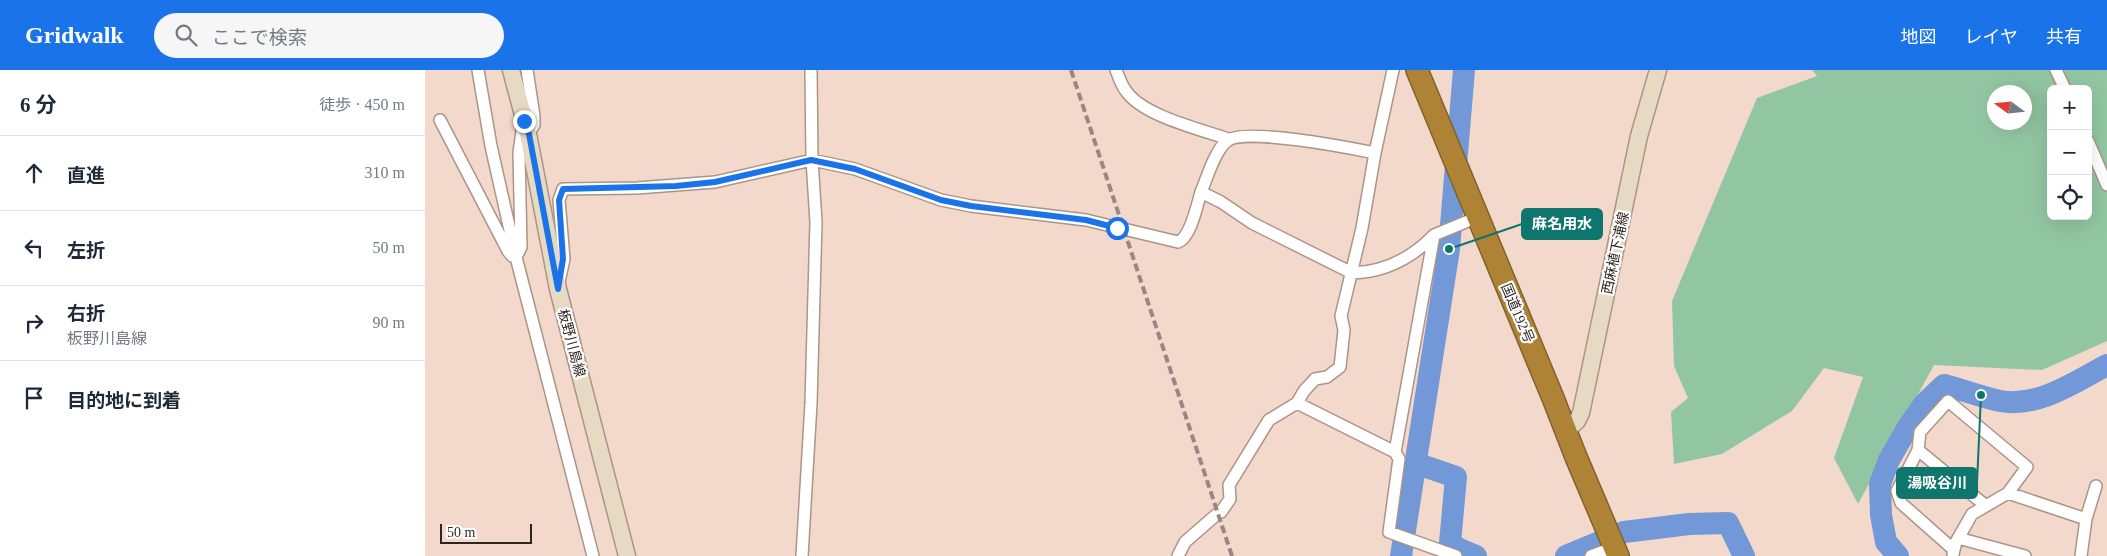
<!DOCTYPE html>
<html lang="ja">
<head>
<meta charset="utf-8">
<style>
  :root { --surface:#fff; --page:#f6f6f7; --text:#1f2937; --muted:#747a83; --line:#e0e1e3; --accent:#1a73e8 }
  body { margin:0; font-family:"Times New Roman","Noto Sans JP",serif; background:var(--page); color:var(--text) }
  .controls { position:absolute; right:15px; top:15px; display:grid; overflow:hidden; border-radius:8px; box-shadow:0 5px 20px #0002 }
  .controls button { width:45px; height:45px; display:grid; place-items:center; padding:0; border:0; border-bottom:1px solid var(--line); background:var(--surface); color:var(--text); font:25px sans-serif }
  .compass { position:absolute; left:1562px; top:15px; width:45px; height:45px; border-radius:50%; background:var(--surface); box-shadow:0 5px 20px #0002; rotate:285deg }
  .scale { position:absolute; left:15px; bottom:12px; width:92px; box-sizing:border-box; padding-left:5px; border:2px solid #2f2520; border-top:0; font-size:14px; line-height:18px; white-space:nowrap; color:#2f2520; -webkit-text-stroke:4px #fff; paint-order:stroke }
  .stop { position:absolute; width:15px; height:15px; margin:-11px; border:4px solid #1a73e8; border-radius:50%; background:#fff }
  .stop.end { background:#1a73e8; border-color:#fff; box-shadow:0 1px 5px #0008 }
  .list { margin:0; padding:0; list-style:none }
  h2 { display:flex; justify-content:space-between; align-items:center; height:65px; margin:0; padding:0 20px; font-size:21px }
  h2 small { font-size:16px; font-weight:400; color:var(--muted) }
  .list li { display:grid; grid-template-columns:32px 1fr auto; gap:15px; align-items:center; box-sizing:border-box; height:75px; padding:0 20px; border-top:1px solid var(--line) }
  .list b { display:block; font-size:19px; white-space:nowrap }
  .list p { margin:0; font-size:16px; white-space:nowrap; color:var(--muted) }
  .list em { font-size:16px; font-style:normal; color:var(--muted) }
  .icon { flex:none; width:28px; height:28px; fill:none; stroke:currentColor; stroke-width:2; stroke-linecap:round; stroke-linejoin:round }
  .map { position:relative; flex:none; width:1682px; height:486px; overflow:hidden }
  header { display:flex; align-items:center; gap:30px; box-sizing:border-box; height:70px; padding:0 25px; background:var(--accent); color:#fff }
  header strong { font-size:24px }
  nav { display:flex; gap:28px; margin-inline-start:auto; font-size:18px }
  .search { width:350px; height:45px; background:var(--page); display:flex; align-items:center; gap:12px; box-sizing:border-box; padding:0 18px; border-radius:28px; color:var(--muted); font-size:19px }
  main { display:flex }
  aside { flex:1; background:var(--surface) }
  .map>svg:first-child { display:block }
  .green { fill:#92c6a2; fill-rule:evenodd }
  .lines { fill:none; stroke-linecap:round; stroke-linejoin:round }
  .river { stroke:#7298d7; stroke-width:22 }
  .street-casing { stroke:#ac9487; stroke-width:14 }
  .secondary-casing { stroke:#ac9487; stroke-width:19 }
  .highway-casing { stroke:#82622e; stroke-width:24 }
  .street { stroke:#fff; stroke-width:11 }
  .secondary { stroke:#e7dac3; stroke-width:16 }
  .highway { stroke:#af8336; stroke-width:21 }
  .rail { stroke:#9a877d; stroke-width:4; stroke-dasharray:8 4; stroke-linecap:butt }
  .route { stroke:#1a73e8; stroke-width:6 }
  .labels { text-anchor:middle; stroke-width:4.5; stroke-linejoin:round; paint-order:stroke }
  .street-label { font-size:14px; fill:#2f2520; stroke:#fff }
  .leader { fill:none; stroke:#0f766e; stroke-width:2 }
  .callout-dot { fill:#0f766e; stroke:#fff; stroke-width:2 }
  .callout { fill:#0f766e; stroke:#0f766e; stroke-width:2 }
  .callout-label { font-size:15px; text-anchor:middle; font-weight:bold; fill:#fff }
</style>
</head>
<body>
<header>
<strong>Gridwalk</strong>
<div class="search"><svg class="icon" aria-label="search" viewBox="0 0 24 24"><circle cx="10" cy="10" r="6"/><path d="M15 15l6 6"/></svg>ここで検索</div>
<nav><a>地図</a><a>レイヤ</a><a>共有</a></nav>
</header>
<main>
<aside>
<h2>6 分<small>徒歩 · 450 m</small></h2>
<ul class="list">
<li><svg class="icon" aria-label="ahead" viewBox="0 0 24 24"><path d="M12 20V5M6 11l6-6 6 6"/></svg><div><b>直進</b></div><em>310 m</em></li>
<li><svg class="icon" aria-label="left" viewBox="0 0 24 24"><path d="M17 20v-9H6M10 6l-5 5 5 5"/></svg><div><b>左折</b></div><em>50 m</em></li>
<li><svg class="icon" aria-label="right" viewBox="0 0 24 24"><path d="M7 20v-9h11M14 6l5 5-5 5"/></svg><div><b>右折</b><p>板野川島線</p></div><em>90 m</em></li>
<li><svg class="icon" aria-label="arrive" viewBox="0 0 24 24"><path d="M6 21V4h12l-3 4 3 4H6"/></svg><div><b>目的地に到着</b></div></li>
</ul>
</aside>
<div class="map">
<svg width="1682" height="486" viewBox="0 0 1682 486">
  <rect width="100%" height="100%" fill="#f3d9cb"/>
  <path class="green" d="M1387 0H1682V271L1617 300 1509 295 1433 434 1409 388 1438 307 1399 298 1367 341 1297 384 1249 394 1246 342 1263 328 1249 296 1247 231 1332 28 1392 6ZM1626 19H1663V146H1626ZM1570 22H1600V52H1570Z"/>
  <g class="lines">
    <path class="river" d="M990 393 1031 407 1025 473 1034 479 1051 486
      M976 486 1024 179 1039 0
      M1141 486 1199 462 1264 454 1303 453 1319 486
      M1473 486 1461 472 1456 445 1455 414 1464 390 1483 357 1499 334 1519 315C1538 320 1556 327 1575 331 1613 338 1650 312 1682 295"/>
    <g class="street-casing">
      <path id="street" d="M53 0 66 76 91 187 168 486
        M102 0 109 46V55L103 64
        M691 0C694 7 696 15 701 21 718 46 775 59 803 69
        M1631 0 1640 19
        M15 50 83 181 87 186 91 187
        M1663 71 1682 115
        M776 122C782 108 790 80 802 71 819 57 925 78 950 83
        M91 187 96 177 94 82 98 55
        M134 212 139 189 134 130 138 119 212 118 290 112 387 90 386 0
        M872 333 970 382
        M1493 380 1561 436
        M796 442 805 429 804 415 844 350 872 333 879 321 890 309 902 307 915 297 919 260 916 246 937 158 950 83 968 0
        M1533 468 1600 486
        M1529 480 1476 433 1472 421 1493 380 1495 362 1523 331 1602 397 1583 423
        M1528 484 1531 472 1547 444 1583 423 1661 449
        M377 486 386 333 391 152 387 90 430 99 516 130 546 136 661 150 753 172C766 167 772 135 776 122L796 132 827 153 927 203C960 202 986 189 1009 165
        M753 486 760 472 791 445
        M1031 486 964 462 974 389 970 382 1009 165 1053 147
        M1166 486 1190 477
        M1656 486 1661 449 1671 416"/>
    </g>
    <g class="secondary-casing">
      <path id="secondary" d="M86 0 103 64 133 219 202 486
        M1141 361 1152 351 1156 343 1214 66 1233 0"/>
    </g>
    <g class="highway-casing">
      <path id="highway" d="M992 0 1128 328 1151 387 1193 486"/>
    </g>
    <use href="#street" class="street"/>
    <use href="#secondary" class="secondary"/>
    <use href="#highway" class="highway"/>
    <path class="rail" d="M646 0 807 486"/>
  </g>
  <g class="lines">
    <path class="route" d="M99 51 104 64 133 219 138 189 134 130 138 119 251 116 290 112 386 90 430 99 516 130 546 136 661 150 692 158"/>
  </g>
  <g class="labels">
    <g class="street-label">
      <text transform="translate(1190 183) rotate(-78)" y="5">西麻植下浦線</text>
      <text transform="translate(1093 243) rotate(67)" y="5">国道192号</text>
      <text transform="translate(147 273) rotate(75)" y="5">板野川島線</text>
    </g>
  </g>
  <path class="leader" d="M1024 179L1097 154M1556 325L1552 413"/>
  <g class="callout-dot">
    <circle cx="1024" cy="179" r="5"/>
    <circle cx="1556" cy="325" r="5"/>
  </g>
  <g class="callout">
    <rect x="1097" y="139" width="80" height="30" rx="5"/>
    <rect x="1472" y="398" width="80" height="30" rx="5"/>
  </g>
  <g class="callout-label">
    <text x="1137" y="159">麻名用水</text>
    <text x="1512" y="418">湯吸谷川</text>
  </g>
</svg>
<div class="controls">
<button>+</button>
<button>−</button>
<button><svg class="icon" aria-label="locate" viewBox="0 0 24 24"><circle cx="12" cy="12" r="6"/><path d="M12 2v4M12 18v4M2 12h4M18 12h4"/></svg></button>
</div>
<svg class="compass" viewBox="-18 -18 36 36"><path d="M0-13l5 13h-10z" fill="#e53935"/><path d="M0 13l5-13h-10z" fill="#747a83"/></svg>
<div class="scale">50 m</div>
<div class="stop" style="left:692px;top:158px"></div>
<div class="stop end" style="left:99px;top:51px"></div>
</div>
</main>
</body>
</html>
